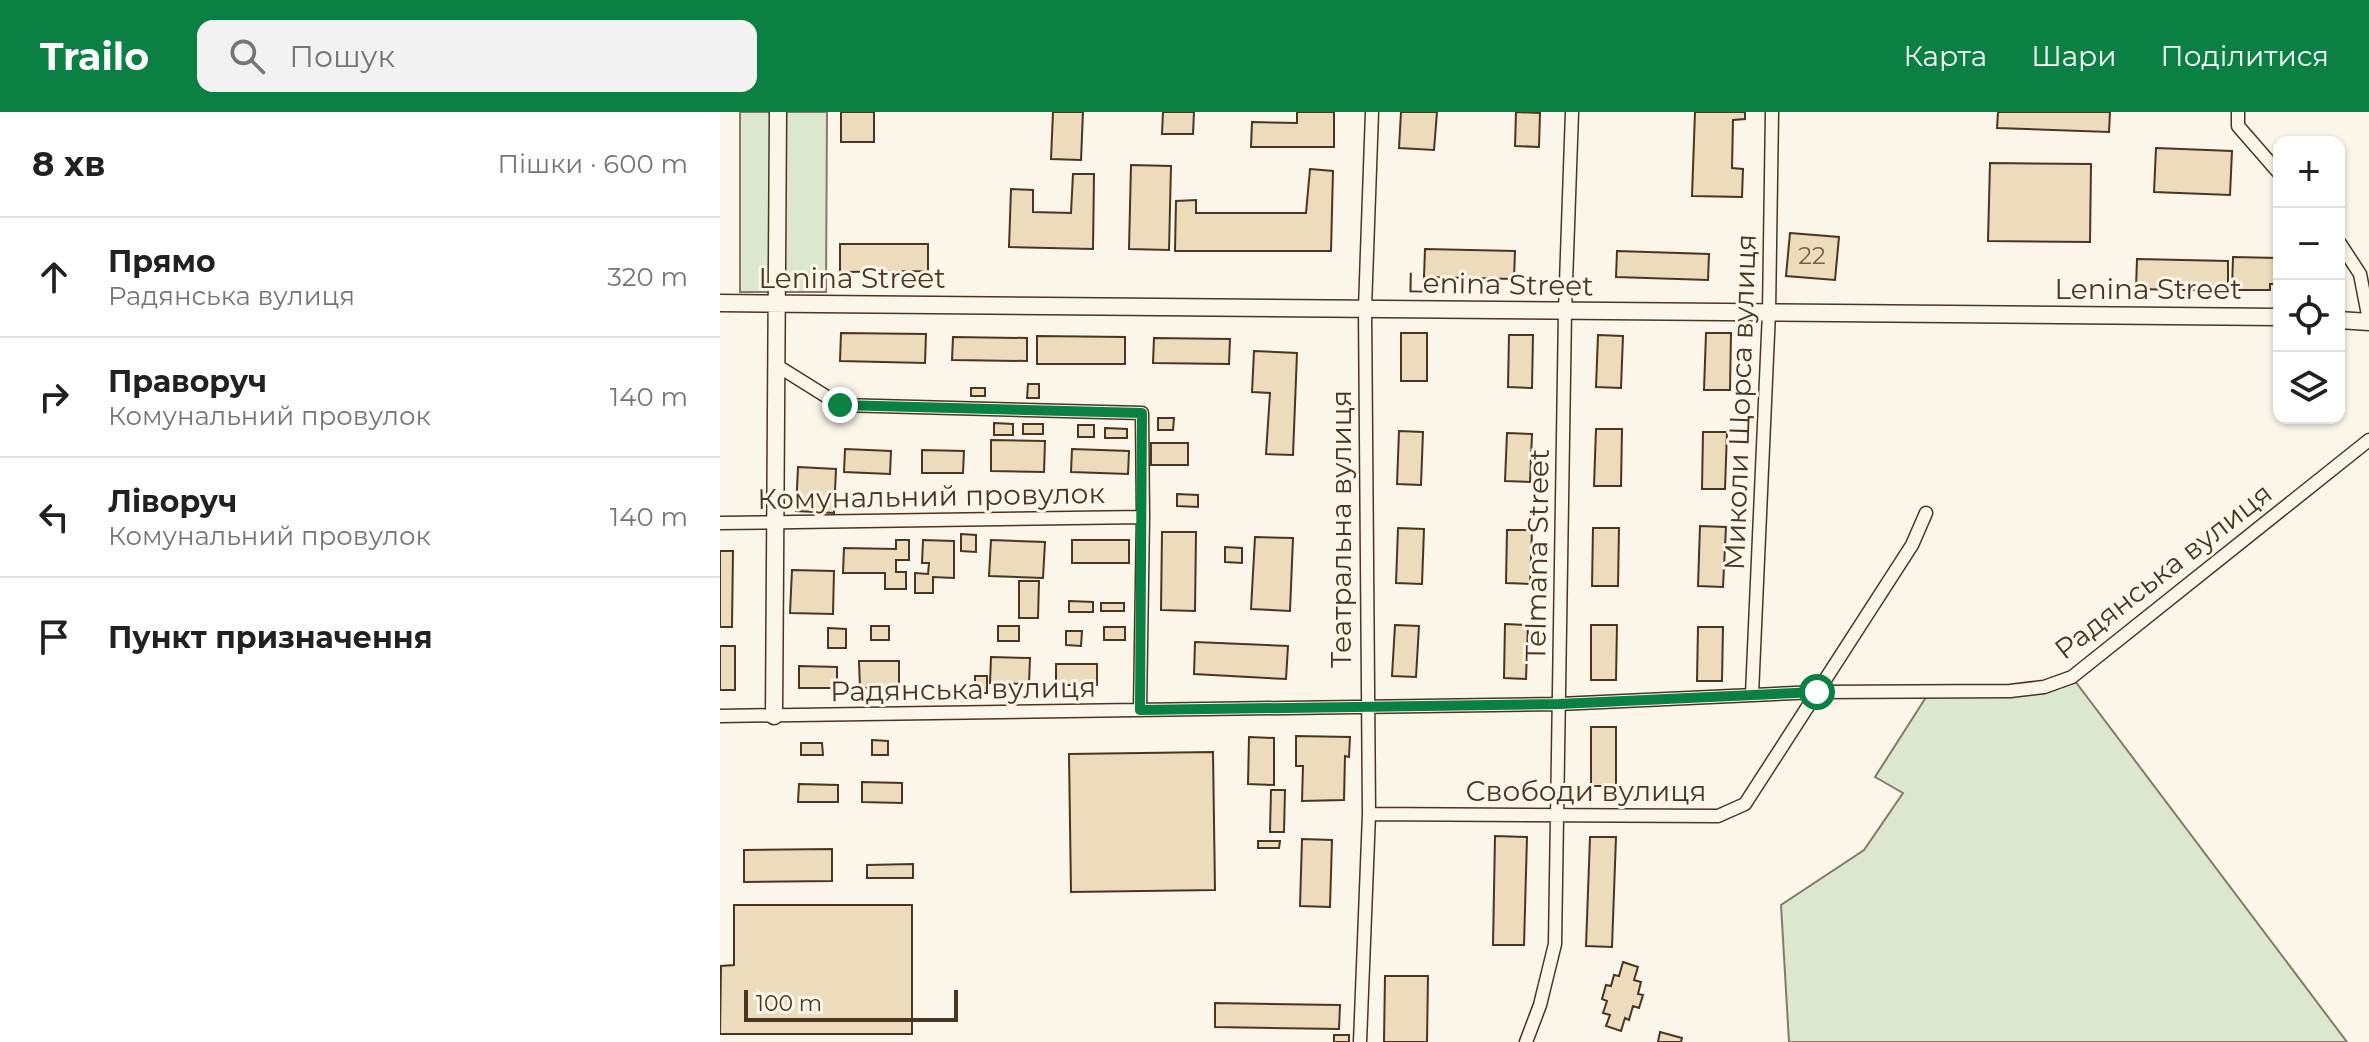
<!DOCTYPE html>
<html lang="uk">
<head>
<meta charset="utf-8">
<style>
  :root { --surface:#fff; --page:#f2f2f2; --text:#202124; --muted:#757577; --line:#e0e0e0; --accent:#0b8043 }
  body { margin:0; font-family:Montserrat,sans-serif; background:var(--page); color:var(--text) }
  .controls { position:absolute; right:24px; top:24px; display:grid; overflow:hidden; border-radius:16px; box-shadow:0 2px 6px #0004 }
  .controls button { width:72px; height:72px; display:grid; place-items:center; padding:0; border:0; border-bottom:2px solid var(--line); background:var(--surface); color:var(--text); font:40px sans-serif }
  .scale { position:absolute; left:24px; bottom:20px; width:214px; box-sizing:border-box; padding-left:8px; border:4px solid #4a3520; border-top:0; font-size:22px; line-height:28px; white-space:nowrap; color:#4a3520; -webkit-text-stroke:6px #fbf6e9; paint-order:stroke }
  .stop { position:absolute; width:24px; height:24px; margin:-18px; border:6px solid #0b8043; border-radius:50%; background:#fff }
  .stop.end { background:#0b8043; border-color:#fff; box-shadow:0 2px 8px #0008 }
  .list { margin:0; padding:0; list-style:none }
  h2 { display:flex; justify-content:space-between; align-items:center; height:104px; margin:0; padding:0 32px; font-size:34px }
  h2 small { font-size:26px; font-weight:400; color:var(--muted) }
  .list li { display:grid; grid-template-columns:52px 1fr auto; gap:24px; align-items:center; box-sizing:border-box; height:120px; padding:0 32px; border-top:2px solid var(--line) }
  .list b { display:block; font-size:30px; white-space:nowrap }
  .list p { margin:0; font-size:26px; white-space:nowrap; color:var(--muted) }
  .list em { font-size:26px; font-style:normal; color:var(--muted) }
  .icon { flex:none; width:44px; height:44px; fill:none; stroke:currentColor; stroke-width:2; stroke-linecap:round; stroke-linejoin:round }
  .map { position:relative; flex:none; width:1649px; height:930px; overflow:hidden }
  header { display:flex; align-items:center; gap:48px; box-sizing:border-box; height:112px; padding:0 40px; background:var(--accent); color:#fff }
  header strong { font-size:38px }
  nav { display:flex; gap:44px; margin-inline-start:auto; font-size:28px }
  .search { width:560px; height:72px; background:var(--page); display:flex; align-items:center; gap:20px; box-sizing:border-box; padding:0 28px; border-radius:16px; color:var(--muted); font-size:30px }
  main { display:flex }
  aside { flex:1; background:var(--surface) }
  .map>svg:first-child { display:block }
  .green { fill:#dce7d0; stroke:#887966; stroke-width:2 }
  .building { fill:#ecdcbc; stroke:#4a3520; stroke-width:2 }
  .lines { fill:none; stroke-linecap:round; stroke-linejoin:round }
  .minor-casing { stroke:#4a3520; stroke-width:15 }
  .tertiary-casing { stroke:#4a3520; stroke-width:19 }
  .minor { stroke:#fbf6e9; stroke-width:12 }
  .tertiary { stroke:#fbf6e9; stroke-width:16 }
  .route { stroke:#0b8043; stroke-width:10 }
  .labels { text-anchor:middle; stroke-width:6; stroke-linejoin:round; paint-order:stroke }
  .number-label { font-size:24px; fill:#725f47 }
  .street-label { font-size:28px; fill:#4a3520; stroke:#fbf6e9 }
</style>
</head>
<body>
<header>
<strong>Trailo</strong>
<div class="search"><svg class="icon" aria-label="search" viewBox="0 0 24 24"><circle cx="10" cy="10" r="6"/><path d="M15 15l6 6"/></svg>Пошук</div>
<nav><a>Карта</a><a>Шари</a><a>Поділитися</a></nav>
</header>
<main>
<aside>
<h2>8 хв<small>Пішки · 600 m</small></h2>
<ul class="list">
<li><svg class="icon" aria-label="ahead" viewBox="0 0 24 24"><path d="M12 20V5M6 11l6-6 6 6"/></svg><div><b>Прямо</b><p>Радянська вулиця</p></div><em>320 m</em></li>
<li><svg class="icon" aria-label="right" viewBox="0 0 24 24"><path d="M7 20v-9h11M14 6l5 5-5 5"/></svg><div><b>Праворуч</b><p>Комунальний провулок</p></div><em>140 m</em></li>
<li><svg class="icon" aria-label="left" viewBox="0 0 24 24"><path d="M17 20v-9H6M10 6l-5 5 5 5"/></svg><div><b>Ліворуч</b><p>Комунальний провулок</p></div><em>140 m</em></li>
<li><svg class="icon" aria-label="arrive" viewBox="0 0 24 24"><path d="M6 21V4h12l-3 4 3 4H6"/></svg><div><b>Пункт призначення</b></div></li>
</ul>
</aside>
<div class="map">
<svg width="1649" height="930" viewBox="0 0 1649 930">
  <rect width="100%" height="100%" fill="#fbf6e9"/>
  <path class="green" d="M20 0H107L106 180H20Z
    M1352 565 1627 930H1069L1061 793 1144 738 1183 681 1155 665 1210 579H1290Z"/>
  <path class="building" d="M121 0H154V30H121Z
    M333 0H363L361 48 331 47Z
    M443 0H474L473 22H442Z
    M577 0H614V35H531L532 10 577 11Z
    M681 0H717L714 38 679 36Z
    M796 0 820 1 819 35 795 34Z
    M975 0H1025V7L1013 8 1012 56 1023 57 1022 85 972 84Z
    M1278 0H1390L1389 20 1277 16Z
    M1436 36 1512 39 1510 83 1434 80Z
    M1270 51 1371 52 1370 130 1268 129Z
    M411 53 451 54 449 138 409 137Z
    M590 57 613 59 611 139H455L456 89 476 88V101H586Z
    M353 62H374L373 137 289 135 291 77 313 78V100L351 101Z
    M1070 121 1119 125 1115 168 1066 164Z
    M120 132H208V159L120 160Z
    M705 137 795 139 794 167 704 165Z
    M897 139 989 142 988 168 896 165Z
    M1513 145 1559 146V172H1550V178H1512Z
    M1417 147 1508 149V179L1416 177Z
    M121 221 206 222 205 251 120 249Z
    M681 221H707V269H681Z
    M986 221H1011L1010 278H984Z
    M789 223H813L812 276 788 275Z
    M878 223 903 224 901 276 876 275Z
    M317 224 405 225V252H317Z
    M233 225 307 226V249L232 248Z
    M434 226 510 227 509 252 433 251Z
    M534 239 577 241 573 343 546 342 550 281 532 280Z
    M308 272H319V286H307Z
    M251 276H265V284H251Z
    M438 306H454L453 318H438Z
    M274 311 293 312V323H274Z
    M303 312H323V322H303Z
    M358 313H374V325H358Z
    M385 316 407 317V326H385Z
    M876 317H902L901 374H874Z
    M679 319 703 320 701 373 677 372Z
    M983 320H1007L1005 377H982Z
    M787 321 812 322 810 370 785 369Z
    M271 328 325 329 324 360 271 359Z
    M431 331H468V353H431Z
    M125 337 171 339 170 362 124 360Z
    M352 337 409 339 408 362 351 360Z
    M202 338 244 339 243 361H202Z
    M78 355 116 357 114 401 76 399Z
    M457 382 478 383V395L457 394Z
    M980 414 1006 415 1003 475 978 474Z
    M678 416 704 417 702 472 676 471Z
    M873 416H899L898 474H872Z
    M787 418H812L810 472 786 471Z
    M442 420H476L475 499 441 498Z
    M241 422 256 423V440L241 439Z
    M535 425 573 426 570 499 531 497Z
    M176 428H189V448H176V460H186V477H165V461H123L124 436 176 437Z
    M203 428 234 429V466L213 465V481H195V461L208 462 209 451H202Z
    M271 428 325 430 323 466 269 464Z
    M352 428H409V451H352Z
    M505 435 522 436V451L505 450Z
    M0 439H13L12 515H0Z
    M72 458 114 459 113 502 70 501Z
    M299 469H319L318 506H299Z
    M349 489 373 490V500H349Z
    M381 491H404V499H381Z
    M785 512 808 513 806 567 784 566Z
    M675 513 699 514 696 565 672 564Z
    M871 513H897L896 568H871Z
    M151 514H169V528H151Z
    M278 514H299V529H278Z
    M384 515H405V528H384Z
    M978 515H1003L1002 569H977Z
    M108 516 126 517V536H108Z
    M346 519H362L361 534 346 533Z
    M475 530 568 534 566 567 474 562Z
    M0 534H15V578H0Z
    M271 545 310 546 309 572 270 571Z
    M139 549H179V575L140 576Z
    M336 552H377V573H336Z
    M79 554 117 555V576H79Z
    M255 564H267V581H255Z
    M871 615H896V674H871Z
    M576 624 630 625 629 645 625 644 624 688 582 689 583 654H576Z
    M529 625 554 626V673L528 672Z
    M152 628 168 629V643H152Z
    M81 631H102L103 643H81Z
    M493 640 495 778 351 780 349 642Z
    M142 670 182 671V691L142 690Z
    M79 672 118 673V690H78Z
    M551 678H565L564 720H550Z
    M775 724 807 725 804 833H773Z
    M870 725H896L892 835 866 834Z
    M582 727 612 728 610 795 580 794Z
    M538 729H560L559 736H538Z
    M112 737V769L24 770V738Z
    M193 752V766H147V753Z
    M14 793H192V922H0L1 854 14 853Z
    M903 850 918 855 914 868 921 870 918 882 923 883 919 896 913 894 909 908 905 906 901 919 886 914 890 903 883 901 887 889 882 887 886 873 891 874 894 863 899 864Z
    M665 864H708L707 930H664Z
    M495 891 620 893 619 917 495 915Z
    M940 920 962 926 961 930H938Z
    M614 923H629V930H614Z"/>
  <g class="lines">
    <g class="minor-casing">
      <path id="minor" d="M1518 0V14L1559 61
        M1619 130 1640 162 1649 208
        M0 411 423 405 422 301 120 293 56 253
        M1032 582 1049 200 1052 0
        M420 598 423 405
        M0 604 839 592 1097 580 1290 579 1324 575 1352 565 1649 328
        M649 702 998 704 1025 692 1192 433 1206 401
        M640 930 649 702 645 196 652 0
        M806 930 820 893 835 832 845 199 852 0"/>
    </g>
    <g class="tertiary-casing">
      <path id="tertiary" d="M0 191 1559 205
        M1619 208 1649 210
        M54 604 58 0"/>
    </g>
    <use href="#minor" class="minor"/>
    <use href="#tertiary" class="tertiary"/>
  </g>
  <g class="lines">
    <path class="route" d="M120 293 422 301 420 598 839 592 1097 580"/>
  </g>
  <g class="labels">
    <g class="number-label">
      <text x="1092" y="152">22</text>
    </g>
    <g class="street-label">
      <text x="132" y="176">Lenina Street</text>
      <text transform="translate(780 172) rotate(1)" y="10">Lenina Street</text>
      <text x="1428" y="187">Lenina Street</text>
      <text transform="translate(1020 290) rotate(-88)" y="10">Миколи Щорса вулиця</text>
      <text transform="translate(211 384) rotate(-1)" y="10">Комунальний провулок</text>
      <text transform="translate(621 417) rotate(-90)" y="10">Театральна вулиця</text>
      <text transform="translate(817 443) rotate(-89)" y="10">Telmana Street</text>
      <text transform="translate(1443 459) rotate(-38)" y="10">Радянська вулиця</text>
      <text transform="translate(243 577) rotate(-1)" y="10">Радянська вулиця</text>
      <text x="866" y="689">Свободи вулиця</text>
    </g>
  </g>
</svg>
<div class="controls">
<button>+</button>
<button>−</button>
<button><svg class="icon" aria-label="locate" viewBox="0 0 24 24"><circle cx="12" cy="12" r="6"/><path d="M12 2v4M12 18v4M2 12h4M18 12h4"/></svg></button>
<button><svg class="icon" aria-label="layers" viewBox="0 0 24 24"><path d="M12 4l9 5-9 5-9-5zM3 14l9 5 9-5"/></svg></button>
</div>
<div class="scale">100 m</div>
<div class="stop" style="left:1097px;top:580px"></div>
<div class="stop end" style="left:120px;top:293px"></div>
</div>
</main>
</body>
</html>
